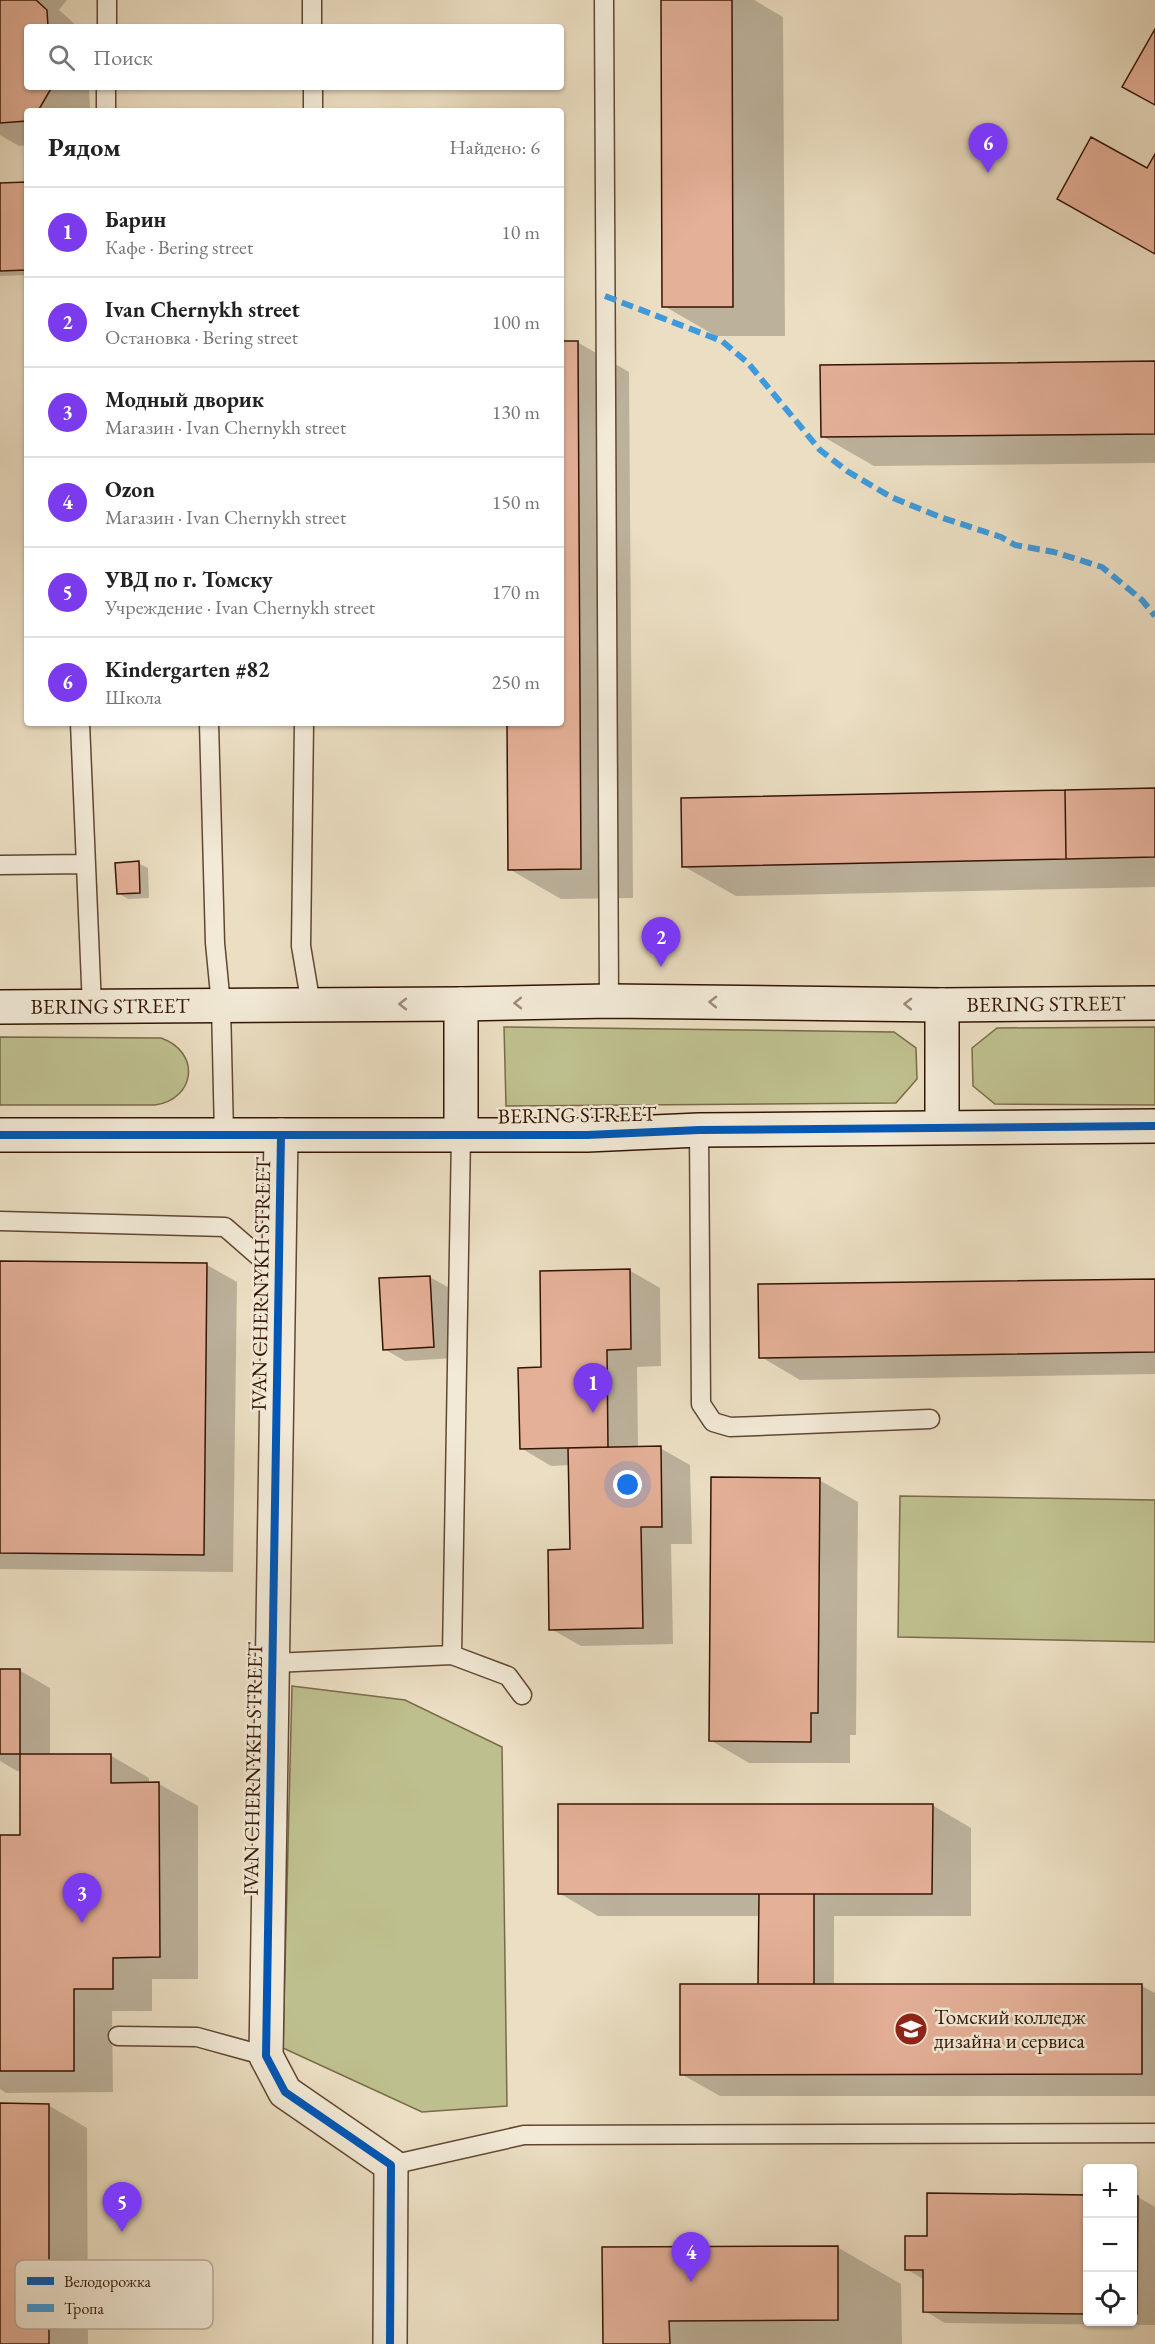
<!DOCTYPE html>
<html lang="ru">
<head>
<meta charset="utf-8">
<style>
  :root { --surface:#fff; --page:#f6f6f6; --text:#222; --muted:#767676; --line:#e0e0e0; --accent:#7c3aed }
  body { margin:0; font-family:"EB Garamond",serif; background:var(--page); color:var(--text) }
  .controls { position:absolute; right:18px; bottom:18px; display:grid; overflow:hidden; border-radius:6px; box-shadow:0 2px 4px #0004 }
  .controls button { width:54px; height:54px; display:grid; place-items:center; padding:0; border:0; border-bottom:2px solid var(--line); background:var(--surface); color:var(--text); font:30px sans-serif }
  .you { position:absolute; left:628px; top:1485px; width:21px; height:21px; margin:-15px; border:4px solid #fff; border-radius:50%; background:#1a73e8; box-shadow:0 0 0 9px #1a73e833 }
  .badge { display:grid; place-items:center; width:39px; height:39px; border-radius:50%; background:var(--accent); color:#fff; font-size:20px; font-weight:700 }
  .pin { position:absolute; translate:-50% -50px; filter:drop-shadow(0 2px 3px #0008) }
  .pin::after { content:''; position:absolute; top:32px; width:21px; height:18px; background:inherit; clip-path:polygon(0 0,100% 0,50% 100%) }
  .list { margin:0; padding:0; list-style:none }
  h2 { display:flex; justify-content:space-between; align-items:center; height:78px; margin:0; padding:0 24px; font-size:26px }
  h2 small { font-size:20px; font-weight:400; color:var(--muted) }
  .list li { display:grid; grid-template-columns:39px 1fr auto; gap:18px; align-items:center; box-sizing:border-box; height:90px; padding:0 24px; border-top:2px solid var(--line) }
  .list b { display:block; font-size:22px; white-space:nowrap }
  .list p { margin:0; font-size:20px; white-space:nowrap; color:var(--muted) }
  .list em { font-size:20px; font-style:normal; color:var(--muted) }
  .icon { flex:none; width:33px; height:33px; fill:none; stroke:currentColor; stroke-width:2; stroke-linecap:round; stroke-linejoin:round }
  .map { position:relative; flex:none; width:1155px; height:2344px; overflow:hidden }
  .search { position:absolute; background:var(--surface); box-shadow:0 2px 4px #0004; left:24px; top:24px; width:540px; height:66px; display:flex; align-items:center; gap:15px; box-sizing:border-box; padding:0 21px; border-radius:6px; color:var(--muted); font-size:22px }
  .panel { position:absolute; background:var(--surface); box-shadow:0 2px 4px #0004; left:24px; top:108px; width:540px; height:618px; border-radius:6px }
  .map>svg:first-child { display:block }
  .green { fill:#bebf8e; stroke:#7a6a48; stroke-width:1.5 }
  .shadow { fill:#0003 }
  .building { fill:#e4b098; stroke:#351403; stroke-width:1.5 }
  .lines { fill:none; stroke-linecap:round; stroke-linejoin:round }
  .lane-casing { stroke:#624633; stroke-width:21 }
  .street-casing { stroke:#624633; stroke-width:36 }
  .secondary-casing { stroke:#351403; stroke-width:36 }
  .lane { stroke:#f2ead7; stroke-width:18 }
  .street { stroke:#f2ead7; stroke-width:33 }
  .secondary { stroke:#f2ead7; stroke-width:33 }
  .quiet { stroke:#3e9add; stroke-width:6; stroke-dasharray:12 6; stroke-linecap:butt }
  .cycleway-casing { stroke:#f2ead7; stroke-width:11 }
  .cycleway { stroke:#0057b8; stroke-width:8 }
  .oneway { stroke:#9d8a78 }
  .labels { text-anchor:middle; stroke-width:5; stroke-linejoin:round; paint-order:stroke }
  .street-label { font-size:21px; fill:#351403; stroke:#f2ead7 }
  .poi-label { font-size:21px; fill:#351403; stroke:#f2ead7; text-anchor:start }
  .key { fill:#f2ead7; stroke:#b9aa97; stroke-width:1.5 }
  .key-label { font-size:16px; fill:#351403 }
</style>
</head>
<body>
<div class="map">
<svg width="1155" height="2344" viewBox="0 0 1155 2344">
  <rect width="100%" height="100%" fill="#ebdec2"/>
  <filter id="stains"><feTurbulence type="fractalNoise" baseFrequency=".00333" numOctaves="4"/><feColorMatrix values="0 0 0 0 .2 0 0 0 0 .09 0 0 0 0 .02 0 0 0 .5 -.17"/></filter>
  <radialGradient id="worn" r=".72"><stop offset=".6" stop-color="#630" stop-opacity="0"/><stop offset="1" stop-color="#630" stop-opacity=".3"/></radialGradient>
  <path class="green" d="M504 1027 894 1032 916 1048 917 1079 896 1103 506 1106Z
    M1155 1027V1105L995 1104 973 1086 972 1048 997 1028Z
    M0 1037 161 1038C201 1052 196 1099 155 1105H0Z
    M900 1496 1155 1500V1642L898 1637Z
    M292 1686 405 1700 502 1747 507 2106 422 2112 283 2048Z"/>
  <path class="shadow" d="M0 0H67L59 10 78 27H27V87H89L90 111H27V145L19 146 0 135Z
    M662 0H754L783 17 785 336H716L664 306Z
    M27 184V275L0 276V185Z
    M561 342H577L629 372 633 898 561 899 509 869 508 723H561Z
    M1155 363V463L874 466 822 436Z
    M1155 789V887L736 896 683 866Z
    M138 863 148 868 149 898 128 899 118 893Z
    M0 1263 207 1265 237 1282 233 1572 0 1569Z
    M629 1270 660 1288 661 1366 637 1367 638 1448H660L690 1465 692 1544H671L673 1644 581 1646 551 1629 572 1551 570 1465 551 1466 521 1448 543 1369Z
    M430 1277 451 1289 454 1358 405 1361 384 1349 381 1280Z
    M1155 1280V1374L800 1380 761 1357Z
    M819 1480 858 1502 856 1735H850V1763H749L710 1740Z
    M0 1670H19L50 1688V1755H110L149 1778V1784H159L198 1806V1979H152V2011H112L113 2092 6 2093 0 2089V1836H22L21 1771H17L0 1761Z
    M932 1805 971 1828V1916H834V1986H1142L1155 1993V2096H720L681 2074 760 1986V1916H598L559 1893Z
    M0 2104 48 2105 87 2128 88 2344H0Z
    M1088 2196V2322H1132V2197H1138L1155 2207V2325L945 2323 925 2311V2280L906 2269 928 2237Z
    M837 2247 901 2284 902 2344H604Z"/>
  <path class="building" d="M0 0H36L47 10 48 27H27V87H52L38 111H27V121L0 123Z
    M661 0H732L733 307H662Z
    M1155 29V105L1122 87Z
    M1091 137 1147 168 1155 154V254L1057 199Z
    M27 182V270L0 271V183Z
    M561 341H578L581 869 508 870 507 723H561Z
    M1155 361V434L821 437 820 365Z
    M1155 788V857L1066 859 1065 790Z
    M1065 790 1066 859 682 867 681 798Z
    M139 861 140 893 117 894 115 863Z
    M0 1261 207 1263 204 1555 0 1553Z
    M630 1269 631 1349 607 1350 608 1447 520 1449 518 1368 541 1367 540 1271Z
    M430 1276 434 1347 383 1350 379 1278Z
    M1155 1279V1352L759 1358 758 1284Z
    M661 1446 662 1527H641L643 1628 549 1630 548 1550 570 1549 568 1448Z
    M711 1477 820 1478 818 1713H811V1742L709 1741Z
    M0 1669H20V1754H0Z
    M20 1754H111V1783L159 1782 160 1957 113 1958V1989H74V2071H0V1835H20Z
    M558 1804H933L932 1894H558Z
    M759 1894H814V1984H758Z
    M680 1984H1142V2074L680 2075Z
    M0 2103 49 2104V2344H0Z
    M927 2193 1088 2195V2314L923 2312V2270H905V2236H927Z
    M1132 2196H1138L1137 2314H1132Z
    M838 2246V2320L669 2321 670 2344H603L602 2247Z"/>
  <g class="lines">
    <g class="lane-casing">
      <path id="lane" d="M312 0V27
        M604 0 609 1001
        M107 27V0
        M313 87V111
        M106 111V87
        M80 723 92 1007
        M209 723 215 943 221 1005 224 1135
        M304 723 301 946 311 1005
        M0 865 86 864
        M699 1130 701 1404 713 1422 730 1427 930 1419
        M461 1135 452 1655 508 1676 522 1695
        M0 1221 225 1227 279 1274
        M273 1663 452 1655
        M118 2036 197 2037 266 2056
        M391 2165 524 2135 1155 2133"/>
    </g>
    <g class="street-casing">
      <path id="street" d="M281 1135 266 2056 285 2092 391 2165 390 2344"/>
    </g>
    <g class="secondary-casing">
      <g id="secondary">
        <path d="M942 1005V1126"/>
        <path id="s1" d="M0 1007 461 1004 609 1001 942 1005 1155 1003"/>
        <path d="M0 1135H587L699 1130 1155 1126"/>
        <path d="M461 1135V1004"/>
      </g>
    </g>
    <use href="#lane" class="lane"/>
    <use href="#street" class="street"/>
    <use href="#secondary" class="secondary"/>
    <path class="quiet" d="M605 296 722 341 748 363 820 450 847 471 891 497 940 517 1001 537 1015 545 1054 552 1102 567 1142 600 1155 616"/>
    <g class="cycleway-casing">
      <path id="cycleway" d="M0 1135H587L699 1130 1155 1126
        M281 1135 266 2056 285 2092 391 2165 390 2344"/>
    </g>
    <use href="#cycleway" class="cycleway"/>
  </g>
  <defs><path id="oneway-chevron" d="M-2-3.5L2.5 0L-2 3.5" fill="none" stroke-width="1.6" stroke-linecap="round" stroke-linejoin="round" transform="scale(1.5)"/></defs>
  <g class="oneway">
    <use href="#oneway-chevron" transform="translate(713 1002) rotate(-179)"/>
    <use href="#oneway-chevron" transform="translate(518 1003) rotate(179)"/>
    <use href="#oneway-chevron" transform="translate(403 1004) rotate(180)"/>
    <use href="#oneway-chevron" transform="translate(908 1004) rotate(-179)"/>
  </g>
  <defs>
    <g id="university-disc" transform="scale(1.725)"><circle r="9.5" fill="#8f2418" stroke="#f2ead7"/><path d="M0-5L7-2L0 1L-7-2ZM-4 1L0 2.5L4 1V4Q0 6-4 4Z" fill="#fff"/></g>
  </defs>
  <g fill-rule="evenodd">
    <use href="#university-disc" x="911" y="2029"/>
  </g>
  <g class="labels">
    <g class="street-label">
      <text dy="7" stroke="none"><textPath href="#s1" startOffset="1046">BERING STREET</textPath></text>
      <text dy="7" stroke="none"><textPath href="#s1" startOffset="110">BERING STREET</textPath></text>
      <text transform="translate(577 1115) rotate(-1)" y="7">BERING STREET</text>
      <text transform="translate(261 1284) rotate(-89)" y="7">IVAN CHERNYKH STREET</text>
      <text transform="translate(253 1769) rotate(-89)" y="7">IVAN CHERNYKH STREET</text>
    </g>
    <g class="poi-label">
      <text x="934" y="2024">Томский колледж<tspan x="934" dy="24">дизайна и сервиса</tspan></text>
    </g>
  </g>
  <rect x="15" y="2260" width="198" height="69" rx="9" class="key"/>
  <rect x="27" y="2277" width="27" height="8" fill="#0057b8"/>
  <rect x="27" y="2304" width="27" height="8" fill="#3e9add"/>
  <g class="key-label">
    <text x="64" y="2287">Велодорожка</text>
    <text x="64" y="2314">Тропа</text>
  </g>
  <rect width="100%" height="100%" filter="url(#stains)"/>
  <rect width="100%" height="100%" fill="url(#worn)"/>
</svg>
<div class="controls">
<button>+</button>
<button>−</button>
<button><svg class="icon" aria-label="locate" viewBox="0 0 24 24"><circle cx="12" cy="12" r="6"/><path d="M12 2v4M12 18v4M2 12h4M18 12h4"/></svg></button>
</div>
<div class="you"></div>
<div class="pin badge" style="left:593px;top:1413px">1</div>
<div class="pin badge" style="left:661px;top:967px">2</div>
<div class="pin badge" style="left:82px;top:1923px">3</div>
<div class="pin badge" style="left:691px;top:2282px">4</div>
<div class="pin badge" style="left:122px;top:2232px">5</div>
<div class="pin badge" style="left:988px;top:173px">6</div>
<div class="search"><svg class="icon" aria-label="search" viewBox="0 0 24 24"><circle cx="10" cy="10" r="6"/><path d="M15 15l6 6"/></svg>Поиск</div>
<section class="panel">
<h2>Рядом<small>Найдено: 6</small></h2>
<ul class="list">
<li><span class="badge">1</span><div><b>Барин</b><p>Кафе · Bering street</p></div><em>10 m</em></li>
<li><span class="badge">2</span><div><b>Ivan Chernykh street</b><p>Остановка · Bering street</p></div><em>100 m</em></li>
<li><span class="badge">3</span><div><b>Модный дворик</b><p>Магазин · Ivan Chernykh street</p></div><em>130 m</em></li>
<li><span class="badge">4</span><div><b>Ozon</b><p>Магазин · Ivan Chernykh street</p></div><em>150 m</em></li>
<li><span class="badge">5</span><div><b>УВД по г. Томску</b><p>Учреждение · Ivan Chernykh street</p></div><em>170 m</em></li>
<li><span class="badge">6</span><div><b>Kindergarten #82</b><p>Школа</p></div><em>250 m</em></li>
</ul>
</section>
</div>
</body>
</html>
